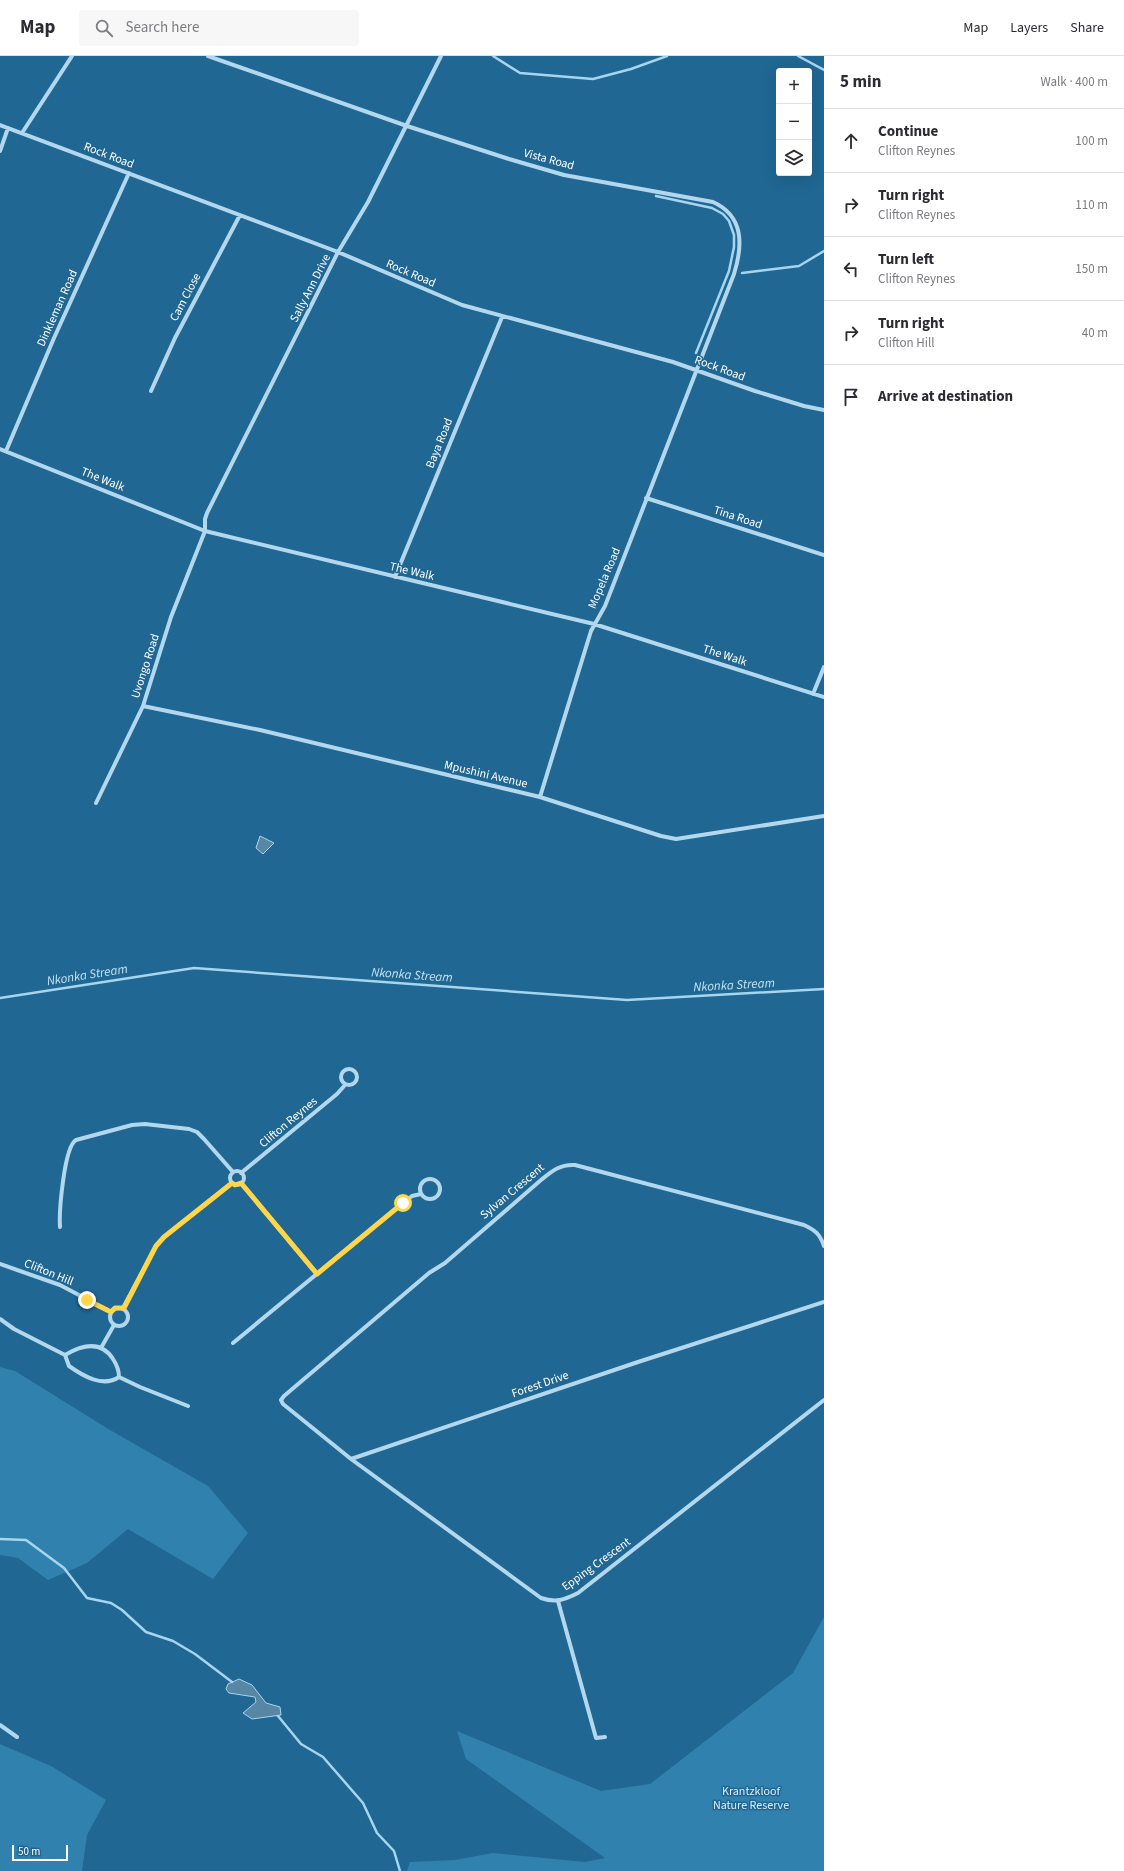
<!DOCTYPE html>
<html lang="en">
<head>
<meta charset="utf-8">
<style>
  :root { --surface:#fff; --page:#f7f7f7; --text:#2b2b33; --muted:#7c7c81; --line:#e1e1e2 }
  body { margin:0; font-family:"Source Sans 3",sans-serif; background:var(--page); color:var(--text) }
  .controls { position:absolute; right:12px; top:12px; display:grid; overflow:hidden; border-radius:4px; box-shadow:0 4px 16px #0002 }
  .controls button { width:36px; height:36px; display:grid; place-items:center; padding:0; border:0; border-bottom:1px solid var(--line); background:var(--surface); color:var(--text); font:20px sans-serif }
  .scale { position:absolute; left:12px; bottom:10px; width:56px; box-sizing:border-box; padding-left:4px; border:2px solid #fff; border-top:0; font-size:11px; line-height:14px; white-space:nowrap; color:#fff; -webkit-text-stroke:3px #206793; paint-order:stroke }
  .stop { position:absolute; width:12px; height:12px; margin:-9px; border:3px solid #ffd54a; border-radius:50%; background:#fff }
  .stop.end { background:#ffd54a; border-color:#fff; box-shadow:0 1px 4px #0008 }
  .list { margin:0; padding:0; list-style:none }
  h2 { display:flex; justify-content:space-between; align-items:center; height:52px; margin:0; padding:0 16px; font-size:17px }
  h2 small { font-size:13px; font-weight:400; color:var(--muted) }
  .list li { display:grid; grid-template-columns:26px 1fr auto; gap:12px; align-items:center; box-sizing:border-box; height:64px; padding:0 16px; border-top:1px solid var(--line) }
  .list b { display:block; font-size:15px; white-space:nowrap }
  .list p { margin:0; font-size:13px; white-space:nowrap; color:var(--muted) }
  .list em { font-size:13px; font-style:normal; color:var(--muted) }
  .icon { flex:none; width:22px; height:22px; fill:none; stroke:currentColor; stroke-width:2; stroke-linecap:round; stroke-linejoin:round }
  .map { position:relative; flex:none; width:824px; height:1815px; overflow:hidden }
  header { display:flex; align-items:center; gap:24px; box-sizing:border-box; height:56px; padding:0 20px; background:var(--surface); border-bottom:1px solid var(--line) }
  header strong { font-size:19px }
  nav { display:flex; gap:22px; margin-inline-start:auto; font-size:14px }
  .search { width:280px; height:36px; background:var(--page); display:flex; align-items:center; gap:10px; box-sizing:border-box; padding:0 14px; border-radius:4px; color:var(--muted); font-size:15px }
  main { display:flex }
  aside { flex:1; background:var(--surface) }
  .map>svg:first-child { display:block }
  .green { fill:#3181af }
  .water { fill:#5787a4; stroke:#a7d5ef }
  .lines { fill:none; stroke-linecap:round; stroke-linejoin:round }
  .stream { stroke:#a7d5ef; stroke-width:2.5 }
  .minor { stroke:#b3d8ee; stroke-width:4 }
  .route { stroke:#ffd54a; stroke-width:5 }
  .labels { text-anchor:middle; stroke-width:3; stroke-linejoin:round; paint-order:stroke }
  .street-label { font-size:12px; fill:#fff; stroke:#206793 }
  .park-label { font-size:12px; fill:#d9eefa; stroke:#206793 }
  .water-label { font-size:13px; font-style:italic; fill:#c2e2f5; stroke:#206793 }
</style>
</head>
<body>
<header>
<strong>Map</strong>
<div class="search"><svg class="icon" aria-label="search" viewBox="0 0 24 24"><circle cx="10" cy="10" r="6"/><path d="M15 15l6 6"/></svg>Search here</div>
<nav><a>Map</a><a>Layers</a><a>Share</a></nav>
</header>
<main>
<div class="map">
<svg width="824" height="1815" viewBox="0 0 824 1815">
  <rect width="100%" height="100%" fill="#206793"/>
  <path class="green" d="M0 1311 15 1315 110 1374 208 1430 248 1477 213 1523 128 1473 87 1507 48 1524 18 1502 0 1499Z
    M824 1561V1815H407L410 1806 455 1804 493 1797 585 1806 605 1802 466 1703 457 1675 601 1735 650 1728 793 1617Z
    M0 1688 51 1710 106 1744 87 1779 82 1815H0Z"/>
  <path class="water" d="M260 780 274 787 263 798 256 792Z
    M239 1623 252 1629 266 1647 280 1651 281 1659 252 1663 243 1657 256 1646 255 1641 229 1637 226 1633 228 1628Z"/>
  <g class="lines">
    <path class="stream" d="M493 0 520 17 593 23 631 13 667 0
      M798 0 824 14
      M656 140 712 152 723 158 729 165 734 179V191L729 215 696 297
      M742 217 799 210 824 195
      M0 942 194 912 627 944 824 933
      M0 1483 26 1484 64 1512 87 1542 111 1547 122 1554 146 1576 173 1585 195 1598 232 1626
      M278 1660 301 1688 323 1701 363 1747 377 1777 394 1795 400 1815"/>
    <path class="minor" d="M208 0 407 70 509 103 564 119 713 146C744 160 743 189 734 218L605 550 591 575 540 741
      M0 69 338 196 462 249 673 306 755 335 804 350 824 354
      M22 77 72 0
      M0 95 8 72
      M151 335 175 282 240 159
      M0 393 205 475 594 568 824 641
      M6 395 54 282 129 117
      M646 442 824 499
      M395 521 502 261
      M813 638 824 611
      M143 650 260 674 540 741 661 780 676 783 824 760
      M96 747 143 650 171 561 205 475V463L207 457 338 196 368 146 441 0
      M341 1021a8 8 0 1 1 16 0a8 8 0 1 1-16 0Z
      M230 1122a7 7 0 1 1 14 0a7 7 0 1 1-14 0Z
      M241 1117 337 1038 345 1029
      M420 1133a10 10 0 1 1 20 0a10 10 0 1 1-20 0Z
      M241 1127 317 1218
      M60 1171C59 1156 64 1091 76 1084L132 1069 145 1068 189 1073 197 1076 204 1083 233 1116
      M824 1190C820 1178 815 1174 804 1169L575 1109C560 1108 552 1115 541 1124L445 1207 429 1217 284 1340 281 1344 283 1348 351 1403 638 1306 824 1246
      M0 1208 60 1229 111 1256
      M110 1261a9 9 0 1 1 18 0a9 9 0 1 1-18 0Z
      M123 1252 156 1190 164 1181 232 1127
      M0 1263 14 1273 65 1299 69 1310C83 1320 103 1332 119 1321
      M233 1287 403 1147 412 1140 421 1138
      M101 1292 114 1269
      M65 1299C82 1289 101 1284 113 1303 117 1309 119 1314 119 1321
      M119 1321 140 1331 188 1350
      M351 1403 541 1542C556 1547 564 1544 578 1537L824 1344
      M558 1545 596 1682 605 1681
      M0 1669 17 1681"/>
  </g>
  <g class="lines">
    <path class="route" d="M87 1244 111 1256 115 1252H124L156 1190 164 1181 232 1127 235 1129 241 1127 317 1218 403 1147"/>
  </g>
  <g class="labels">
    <g class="street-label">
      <text transform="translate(109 99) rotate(21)" y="4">Rock Road</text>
      <text transform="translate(549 103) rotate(15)" y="4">Vista Road</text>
      <text transform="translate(411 217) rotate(23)" y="4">Rock Road</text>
      <text transform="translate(310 232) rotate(-63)" y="4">Sally Ann Drive</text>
      <text transform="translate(185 241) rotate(-62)" y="4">Cam Close</text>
      <text transform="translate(57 252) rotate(-66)" y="4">Dinkleman Road</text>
      <text transform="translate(720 312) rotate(20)" y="4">Rock Road</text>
      <text transform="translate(439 387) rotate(-68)" y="4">Baya Road</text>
      <text transform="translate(103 423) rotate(22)" y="4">The Walk</text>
      <text transform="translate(738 461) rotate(18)" y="4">Tina Road</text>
      <text transform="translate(412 515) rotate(13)" y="4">The Walk</text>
      <text transform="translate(604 522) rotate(-67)" y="4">Mopela Road</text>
      <text transform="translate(725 599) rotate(18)" y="4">The Walk</text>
      <text transform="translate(145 610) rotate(-72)" y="4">Uvongo Road</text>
      <text transform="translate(486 718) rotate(13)" y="4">Mpushini Avenue</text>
      <text transform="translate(288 1066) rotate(-40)" y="4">Clifton Reynes</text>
      <text transform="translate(512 1135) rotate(-40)" y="4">Sylvan Crescent</text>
      <text transform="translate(49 1216) rotate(22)" y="4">Clifton Hill</text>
      <text transform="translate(540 1328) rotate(-19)" y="4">Forest Drive</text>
      <text transform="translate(596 1508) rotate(-36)" y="4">Epping Crescent</text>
    </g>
    <g class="park-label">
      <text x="751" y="1739">Krantzkloof<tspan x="751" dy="14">Nature Reserve</tspan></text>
    </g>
    <g class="water-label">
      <text transform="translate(87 918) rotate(-9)" y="5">Nkonka Stream</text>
      <text transform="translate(412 918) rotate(4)" y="5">Nkonka Stream</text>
      <text transform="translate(734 928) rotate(-3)" y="5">Nkonka Stream</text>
    </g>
  </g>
</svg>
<div class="controls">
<button>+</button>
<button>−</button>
<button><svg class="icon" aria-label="layers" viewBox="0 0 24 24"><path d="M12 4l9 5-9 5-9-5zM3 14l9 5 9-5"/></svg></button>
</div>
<div class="scale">50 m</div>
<div class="stop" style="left:403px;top:1147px"></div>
<div class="stop end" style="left:87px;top:1244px"></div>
</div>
<aside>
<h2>5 min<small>Walk · 400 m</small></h2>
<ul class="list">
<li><svg class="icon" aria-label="ahead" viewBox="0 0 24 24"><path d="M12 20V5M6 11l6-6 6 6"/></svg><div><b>Continue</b><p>Clifton Reynes</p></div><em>100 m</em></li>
<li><svg class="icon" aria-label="right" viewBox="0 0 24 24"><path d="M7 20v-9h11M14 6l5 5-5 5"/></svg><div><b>Turn right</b><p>Clifton Reynes</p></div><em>110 m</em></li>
<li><svg class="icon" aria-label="left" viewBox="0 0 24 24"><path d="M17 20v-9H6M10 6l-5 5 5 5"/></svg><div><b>Turn left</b><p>Clifton Reynes</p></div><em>150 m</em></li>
<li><svg class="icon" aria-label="right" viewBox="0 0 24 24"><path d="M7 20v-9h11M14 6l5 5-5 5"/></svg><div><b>Turn right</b><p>Clifton Hill</p></div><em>40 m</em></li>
<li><svg class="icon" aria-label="arrive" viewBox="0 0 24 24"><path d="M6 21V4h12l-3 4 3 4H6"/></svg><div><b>Arrive at destination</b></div></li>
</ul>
</aside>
</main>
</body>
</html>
